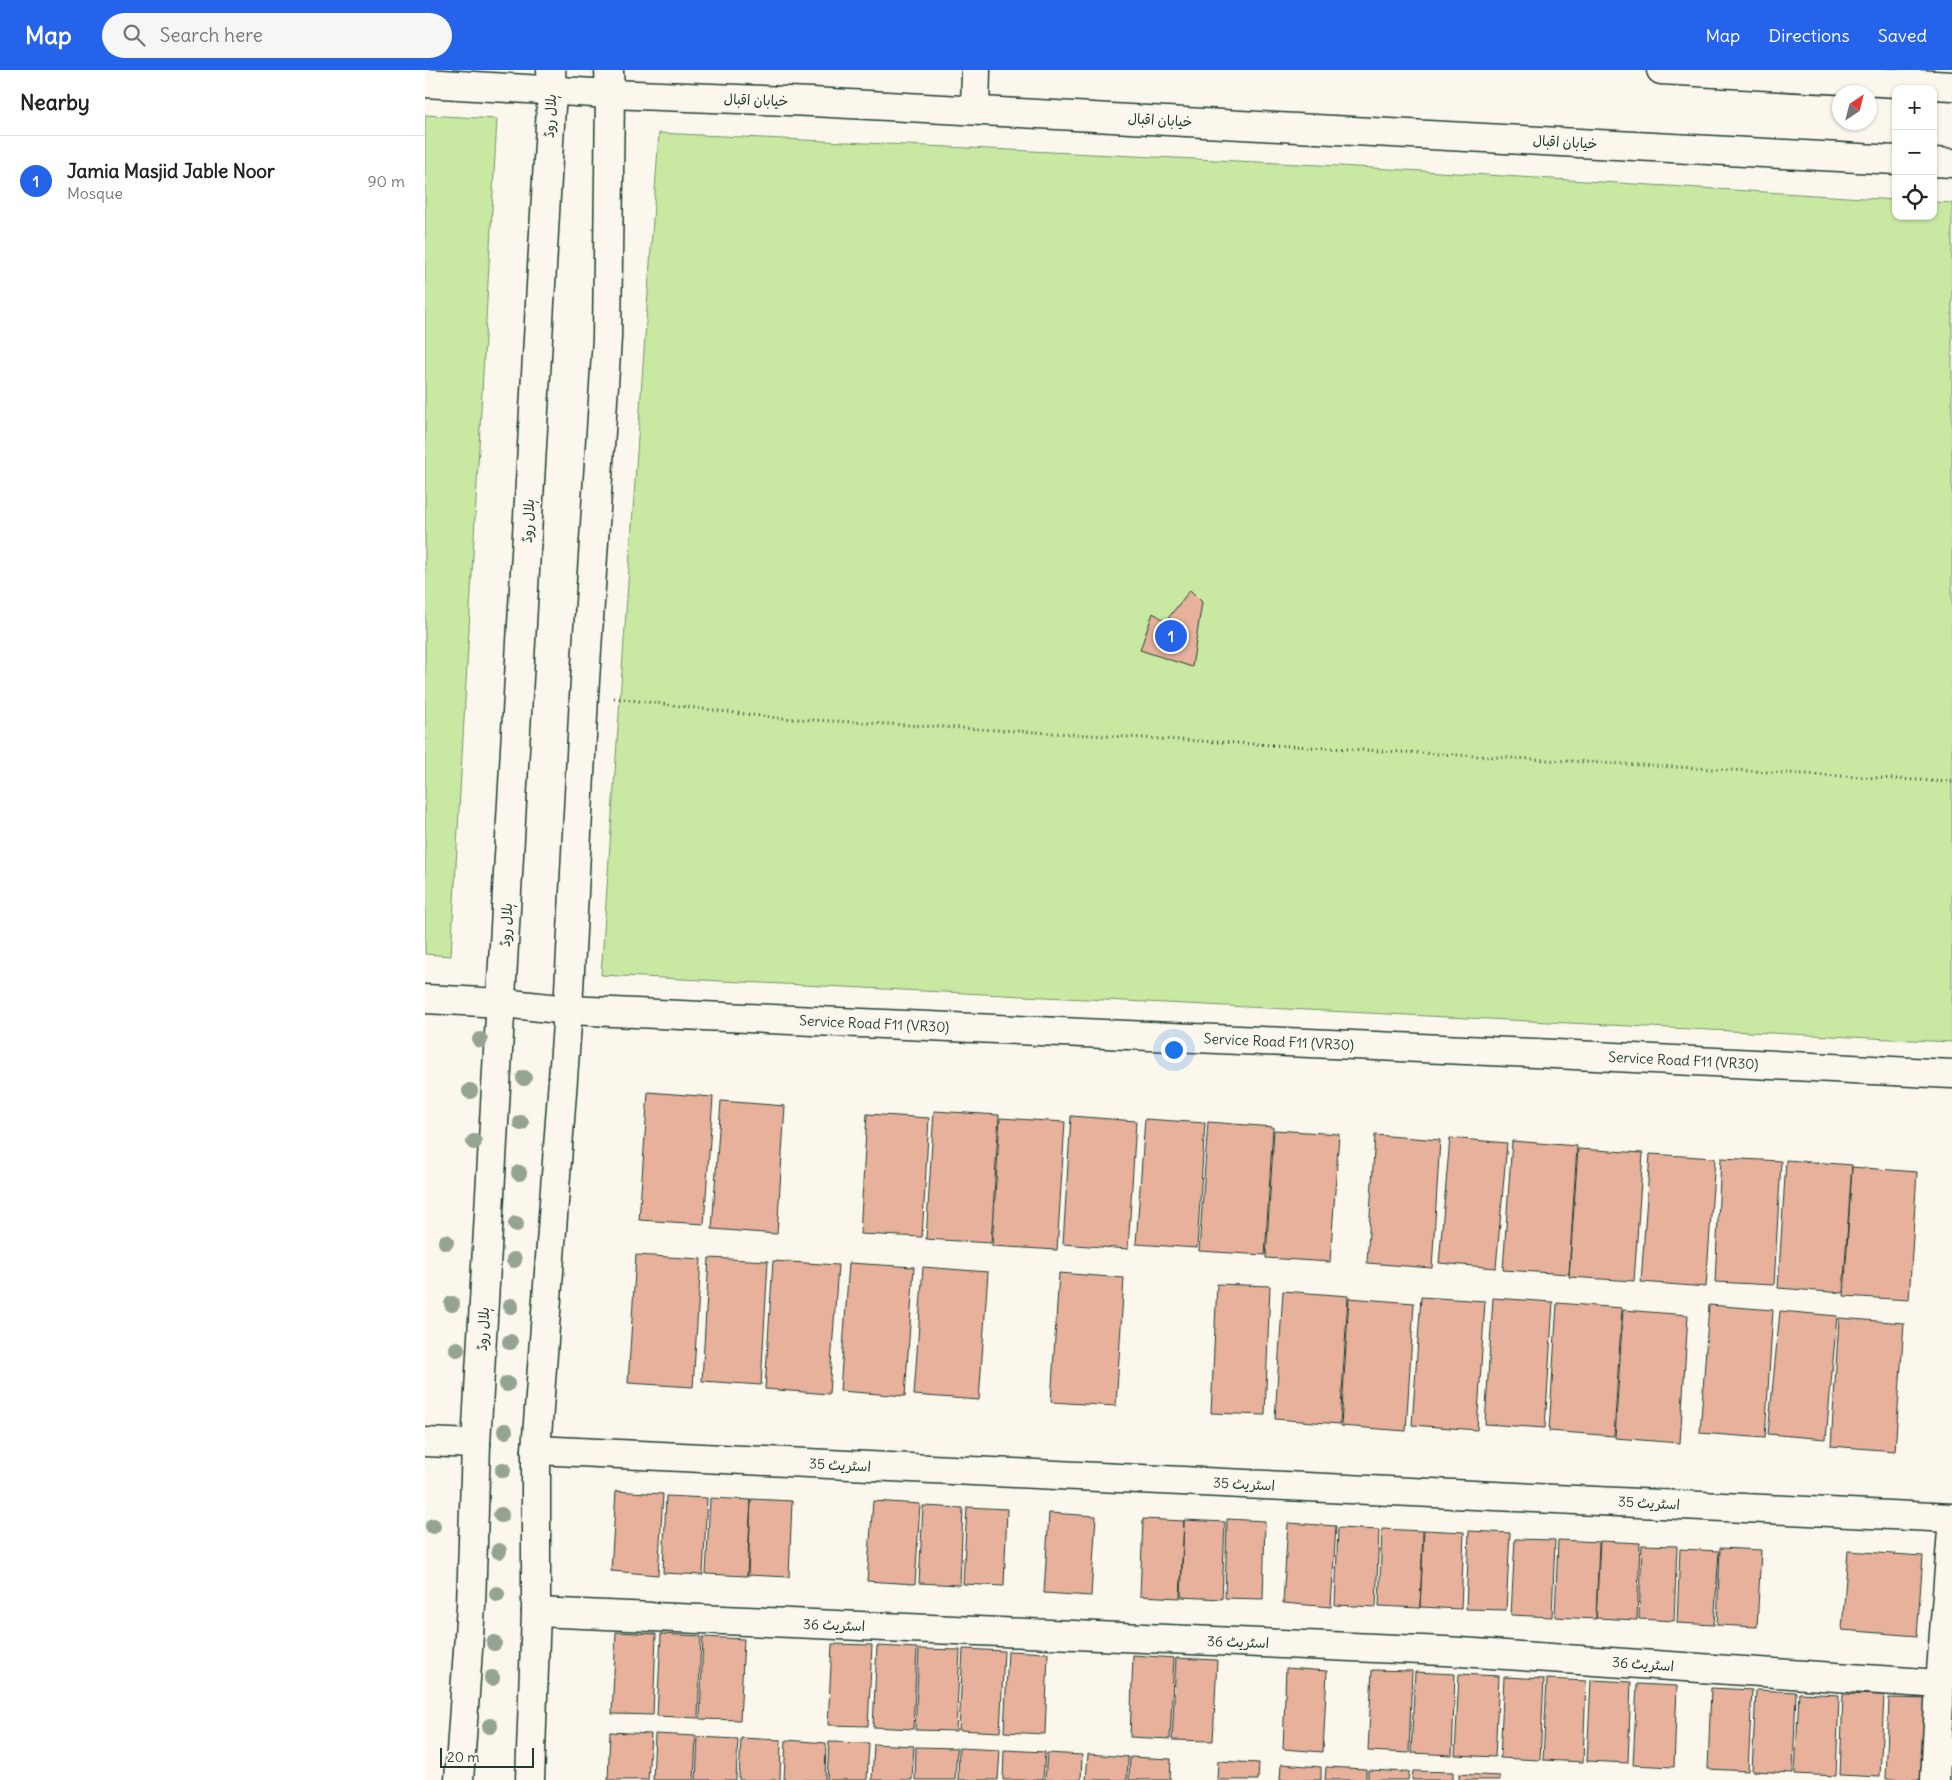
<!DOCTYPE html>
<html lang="en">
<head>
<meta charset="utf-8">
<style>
  :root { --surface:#fff; --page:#f6f6f6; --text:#222; --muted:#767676; --line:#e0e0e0; --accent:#2563eb }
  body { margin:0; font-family:Delius,"Playpen Sans Arabic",sans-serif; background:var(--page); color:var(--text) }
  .controls { position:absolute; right:15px; top:15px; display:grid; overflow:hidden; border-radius:10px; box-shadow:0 1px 4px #0004 }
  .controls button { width:45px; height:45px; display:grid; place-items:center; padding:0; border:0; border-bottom:1px solid var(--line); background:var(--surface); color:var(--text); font:25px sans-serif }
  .compass { position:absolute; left:1407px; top:15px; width:45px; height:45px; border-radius:50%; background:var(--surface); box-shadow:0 1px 4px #0004; rotate:35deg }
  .scale { position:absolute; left:15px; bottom:12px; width:94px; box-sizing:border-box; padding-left:5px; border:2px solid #1f3d34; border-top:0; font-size:14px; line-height:18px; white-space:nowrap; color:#1f3d34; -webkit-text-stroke:4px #fbf7ec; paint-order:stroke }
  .you { position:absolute; left:748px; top:979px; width:18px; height:18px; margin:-12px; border:4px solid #fff; border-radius:50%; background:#1a73e8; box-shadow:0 0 0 8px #1a73e833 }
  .badge { display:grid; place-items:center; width:32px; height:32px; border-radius:50%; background:var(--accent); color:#fff; font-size:16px; font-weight:700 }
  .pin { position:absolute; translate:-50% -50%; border:2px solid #fff; box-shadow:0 1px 5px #0006 }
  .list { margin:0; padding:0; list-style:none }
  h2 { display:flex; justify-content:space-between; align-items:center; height:65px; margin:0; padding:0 20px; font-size:21px }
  h2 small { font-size:16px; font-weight:400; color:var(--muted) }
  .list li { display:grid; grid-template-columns:32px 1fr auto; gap:15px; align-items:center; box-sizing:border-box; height:90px; padding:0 20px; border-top:1px solid var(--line) }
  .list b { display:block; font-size:19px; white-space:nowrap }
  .list p { margin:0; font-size:16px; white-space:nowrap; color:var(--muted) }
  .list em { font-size:16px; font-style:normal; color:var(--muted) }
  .icon { flex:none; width:28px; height:28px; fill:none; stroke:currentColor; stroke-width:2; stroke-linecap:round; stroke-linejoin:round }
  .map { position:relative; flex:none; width:1527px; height:1710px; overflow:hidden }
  header { display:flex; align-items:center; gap:30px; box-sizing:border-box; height:70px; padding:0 25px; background:var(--accent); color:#fff }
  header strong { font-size:24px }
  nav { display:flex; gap:28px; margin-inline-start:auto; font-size:18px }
  .search { width:350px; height:45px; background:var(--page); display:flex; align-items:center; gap:12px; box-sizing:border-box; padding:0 18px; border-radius:28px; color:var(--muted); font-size:19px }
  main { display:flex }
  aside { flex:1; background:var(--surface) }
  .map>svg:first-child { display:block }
  .green { fill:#c9e9a2; stroke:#74936b }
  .building { fill:#e7b19b; stroke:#1f3d34 }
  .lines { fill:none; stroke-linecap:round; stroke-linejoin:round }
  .minor-casing { stroke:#1f3d34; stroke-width:31 }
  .major-casing { stroke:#1f3d34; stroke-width:31 }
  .path { stroke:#1f3d34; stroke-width:3; stroke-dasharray:1 4; stroke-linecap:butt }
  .minor { stroke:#fbf7ec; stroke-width:28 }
  .major { stroke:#fbf7ec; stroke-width:28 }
  .tree { fill:#95a393 }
  .labels { text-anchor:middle; stroke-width:4; stroke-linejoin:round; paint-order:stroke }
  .street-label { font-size:14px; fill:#1f3d34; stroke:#fbf7ec }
</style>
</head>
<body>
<header>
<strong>Map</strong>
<div class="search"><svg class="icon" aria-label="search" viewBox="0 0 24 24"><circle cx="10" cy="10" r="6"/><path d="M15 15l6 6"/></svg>Search here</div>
<nav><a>Map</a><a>Directions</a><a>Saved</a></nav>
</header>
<main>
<aside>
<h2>Nearby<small></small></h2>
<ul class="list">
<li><span class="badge">1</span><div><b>Jamia Masjid Jable Noor</b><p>Mosque</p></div><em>90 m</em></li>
</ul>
</aside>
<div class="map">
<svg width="1527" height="1710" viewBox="0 0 1527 1710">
  <rect width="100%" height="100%" fill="#fbf7ec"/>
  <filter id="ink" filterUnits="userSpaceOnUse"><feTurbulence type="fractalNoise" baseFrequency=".02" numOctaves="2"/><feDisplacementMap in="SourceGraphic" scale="10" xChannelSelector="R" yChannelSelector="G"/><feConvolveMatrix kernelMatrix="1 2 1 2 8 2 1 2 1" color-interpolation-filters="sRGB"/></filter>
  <g filter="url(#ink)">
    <path class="green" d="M0 45 72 49 26 886 0 884Z
      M234 63 915 96 1471 130V146H1508V132L1527 133V972L176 905Z"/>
    <path class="building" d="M765 520 777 532 767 597 715 580 728 543 741 551Z
      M223 1022 288 1027 279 1154 214 1150Z
      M296 1031 360 1036 352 1164 287 1159Z
      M509 1041 574 1045 566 1173 501 1169Z
      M442 1044 504 1048 497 1167 435 1164Z
      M646 1046 711 1051 703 1179 638 1174Z
      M575 1048 640 1052 632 1180 567 1176Z
      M720 1049 780 1053 772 1178 711 1174Z
      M783 1052 848 1057 840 1185 774 1181Z
      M849 1060 914 1064 905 1192 841 1188Z
      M950 1065 1015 1070 1007 1198 942 1193Z
      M1025 1068 1082 1073 1071 1198 1014 1193Z
      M1087 1071 1152 1076 1144 1204 1078 1200Z
      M1153 1079 1218 1083 1209 1211 1144 1207Z
      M1225 1084 1290 1088 1281 1217 1216 1212Z
      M1296 1088 1356 1091 1349 1215 1290 1212Z
      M1361 1090 1427 1095 1418 1223 1353 1218Z
      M1427 1097 1492 1102 1484 1230 1419 1226Z
      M211 1185 276 1189 268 1317 203 1313Z
      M284 1188 343 1191 336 1315 277 1311Z
      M348 1191 413 1195 404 1324 340 1319Z
      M424 1193 489 1197 480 1326 415 1321Z
      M498 1197 563 1202 554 1330 489 1325Z
      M634 1203 699 1208 691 1336 626 1332Z
      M792 1214 845 1216 840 1345 786 1343Z
      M858 1221 923 1226 915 1354 850 1349Z
      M996 1227 1060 1231 1052 1360 987 1355Z
      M924 1228 989 1233 981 1361 916 1356Z
      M1068 1228 1128 1232 1120 1358 1060 1354Z
      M1132 1233 1197 1238 1189 1366 1124 1361Z
      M1284 1235 1348 1240 1340 1368 1275 1363Z
      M1198 1240 1263 1245 1255 1373 1190 1368Z
      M1355 1241 1412 1246 1401 1369 1343 1364Z
      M1414 1248 1479 1253 1470 1381 1406 1376Z
      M191 1421 238 1424 233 1505 186 1501Z
      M241 1426 282 1428 278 1505 238 1503Z
      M285 1428 326 1430 322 1506 281 1504Z
      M326 1429 367 1431 364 1507 323 1505Z
      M448 1431 495 1434 490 1514 442 1511Z
      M498 1436 538 1438 535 1515 494 1513Z
      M542 1437 582 1439 579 1516 538 1514Z
      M624 1443 671 1446 666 1526 619 1523Z
      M718 1449 759 1451 755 1528 715 1526Z
      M802 1449 840 1451 838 1529 800 1528Z
      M759 1450 800 1452 797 1529 756 1527Z
      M863 1453 911 1456 906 1537 858 1533Z
      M913 1458 954 1460 951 1537 910 1535Z
      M957 1459 998 1461 995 1538 954 1536Z
      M999 1460 1039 1462 1036 1539 995 1537Z
      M1044 1461 1085 1463 1081 1540 1041 1539Z
      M1090 1469 1130 1470 1127 1547 1086 1545Z
      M1133 1470 1174 1472 1171 1549 1130 1547Z
      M1175 1471 1215 1473 1212 1550 1171 1548Z
      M1217 1475 1252 1476 1249 1551 1214 1549Z
      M1295 1478 1336 1480 1332 1557 1292 1555Z
      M1255 1479 1294 1481 1289 1555 1252 1553Z
      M1423 1481 1498 1486 1492 1566 1417 1560Z
      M191 1562 231 1564 228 1645 187 1644Z
      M236 1564 276 1566 273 1648 232 1646Z
      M278 1567 319 1569 315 1650 275 1649Z
      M407 1574 447 1575 443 1656 403 1655Z
      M452 1576 492 1578 488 1659 448 1657Z
      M494 1579 535 1580 531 1661 490 1660Z
      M538 1579 579 1581 575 1662 534 1660Z
      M583 1581 623 1583 620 1664 579 1662Z
      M708 1585 749 1588 745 1669 705 1667Z
      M751 1588 792 1590 788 1671 747 1670Z
      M861 1598 902 1601 898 1682 858 1679Z
      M947 1600 987 1601 984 1683 943 1681Z
      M990 1602 1030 1604 1027 1685 986 1683Z
      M1034 1604 1074 1606 1070 1687 1030 1685Z
      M1079 1607 1119 1609 1115 1690 1075 1688Z
      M1122 1609 1161 1611 1158 1692 1118 1690Z
      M1166 1610 1206 1612 1203 1693 1162 1691Z
      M1212 1614 1252 1616 1249 1697 1208 1695Z
      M1286 1618 1327 1620 1323 1701 1283 1699Z
      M1331 1620 1371 1622 1368 1703 1327 1701Z
      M1374 1623 1414 1625 1411 1706 1370 1704Z
      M1418 1624 1459 1625 1455 1707 1415 1705Z
      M1464 1628 1505 1629 1501 1710 1461 1709Z
      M185 1662 226 1664 223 1710H183Z
      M230 1664 271 1666 269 1710H228Z
      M273 1667 313 1669 311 1710H271Z
      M316 1668 356 1670 355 1710H314Z
      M361 1670 401 1673 400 1710H359Z
      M404 1672 444 1673 442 1710H402Z
      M449 1674 489 1676 487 1710H447Z
      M491 1677 532 1678 530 1710H490Z
      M534 1678 575 1680 573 1710H533Z
      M579 1680 620 1682 618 1710H578Z
      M622 1683 657 1685 656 1710H620Z
      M663 1684 703 1687 702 1710H661Z
      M705 1687 746 1689 745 1710H704Z
      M793 1691 834 1693 833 1710H792Z
      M856 1694 896 1697V1710H855Z
      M901 1697 941 1699V1710H900Z
      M943 1700 984 1702 983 1710H943Z
      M988 1701 1028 1702V1710H987Z
      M1034 1704 1075 1706V1710H1034Z"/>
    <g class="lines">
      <g class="minor-casing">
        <g id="minor">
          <path id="s1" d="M0 929 77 933 143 940 1130 984 1527 1004"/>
          <path d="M0 1372 51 1374"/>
          <path d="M111 1380 1527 1448"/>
          <path d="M111 1542 1020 1581 1515 1614"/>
          <path d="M34 1710 46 1536 51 1374 127 19 126 0"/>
          <path d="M105 1710 111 1542V1380L143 940 159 626 182 268 185 24 184 0"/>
          <path d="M1510 1710 1515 1614 1527 1460"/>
        </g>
      </g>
      <g class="major-casing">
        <path id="major" d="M1236 0 1527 16
          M0 13 185 24 387 32 1471 90
          M550 40 551 0
          M1508 92 1527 93"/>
      </g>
      <path class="path" d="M189 628 353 648 1527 712"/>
      <use href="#minor" class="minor"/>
      <use href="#major" class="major"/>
    </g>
    <g class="tree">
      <circle cx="55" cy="970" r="8"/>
      <circle cx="99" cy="1008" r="8"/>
      <circle cx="45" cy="1021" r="8"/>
      <circle cx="96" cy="1053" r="8"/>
      <circle cx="49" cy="1072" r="8"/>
      <circle cx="94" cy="1103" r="8"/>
      <circle cx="91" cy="1154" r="8"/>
      <circle cx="21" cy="1172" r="8"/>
      <circle cx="89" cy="1190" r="8"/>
      <circle cx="27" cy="1234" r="8"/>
      <circle cx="86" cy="1236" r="8"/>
      <circle cx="85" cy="1272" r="8"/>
      <circle cx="32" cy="1279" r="8"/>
      <circle cx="82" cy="1314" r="8"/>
      <circle cx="80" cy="1361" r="8"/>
      <circle cx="78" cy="1400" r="8"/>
      <circle cx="76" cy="1445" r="8"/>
      <circle cx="8" cy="1456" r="8"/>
      <circle cx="74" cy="1481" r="8"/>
      <circle cx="72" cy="1524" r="8"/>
      <circle cx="69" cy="1573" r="8"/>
      <circle cx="67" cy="1608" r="8"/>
      <circle cx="65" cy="1656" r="8"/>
    </g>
  </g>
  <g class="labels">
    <g class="street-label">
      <text transform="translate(331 30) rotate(2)" y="5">خیابان اقبال</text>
      <text transform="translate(125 46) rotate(-87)" y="5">ہلال روڈ</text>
      <text transform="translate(735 50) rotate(3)" y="5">خیابان اقبال</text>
      <text transform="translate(1140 72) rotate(3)" y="5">خیابان اقبال</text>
      <text transform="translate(103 451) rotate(-87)" y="5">ہلال روڈ</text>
      <text transform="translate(81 855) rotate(-87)" y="5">ہلال روڈ</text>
      <text dy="5" stroke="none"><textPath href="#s1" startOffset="450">Service Road F11 (VR30)</textPath></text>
      <text dy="5" stroke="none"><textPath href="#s1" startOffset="855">Service Road F11 (VR30)</textPath></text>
      <text dy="5" stroke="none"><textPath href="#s1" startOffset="1260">Service Road F11 (VR30)</textPath></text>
      <text transform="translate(58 1259) rotate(-87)" y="5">ہلال روڈ</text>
      <text transform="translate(415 1395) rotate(3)" y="5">اسٹریٹ 35</text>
      <text transform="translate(819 1414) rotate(3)" y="5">اسٹریٹ 35</text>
      <text transform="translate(1224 1433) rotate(3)" y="5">اسٹریٹ 35</text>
      <text transform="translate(409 1555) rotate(2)" y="5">اسٹریٹ 36</text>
      <text transform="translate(813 1572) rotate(2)" y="5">اسٹریٹ 36</text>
      <text transform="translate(1218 1594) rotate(4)" y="5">اسٹریٹ 36</text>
    </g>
  </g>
</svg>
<div class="controls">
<button>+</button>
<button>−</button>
<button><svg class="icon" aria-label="locate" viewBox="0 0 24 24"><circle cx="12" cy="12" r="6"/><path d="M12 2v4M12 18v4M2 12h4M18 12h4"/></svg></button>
</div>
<svg class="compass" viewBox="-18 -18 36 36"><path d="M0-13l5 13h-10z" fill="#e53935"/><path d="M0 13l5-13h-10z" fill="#767676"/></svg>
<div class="scale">20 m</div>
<div class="you"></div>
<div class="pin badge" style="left:746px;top:566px">1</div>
</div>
</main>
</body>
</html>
